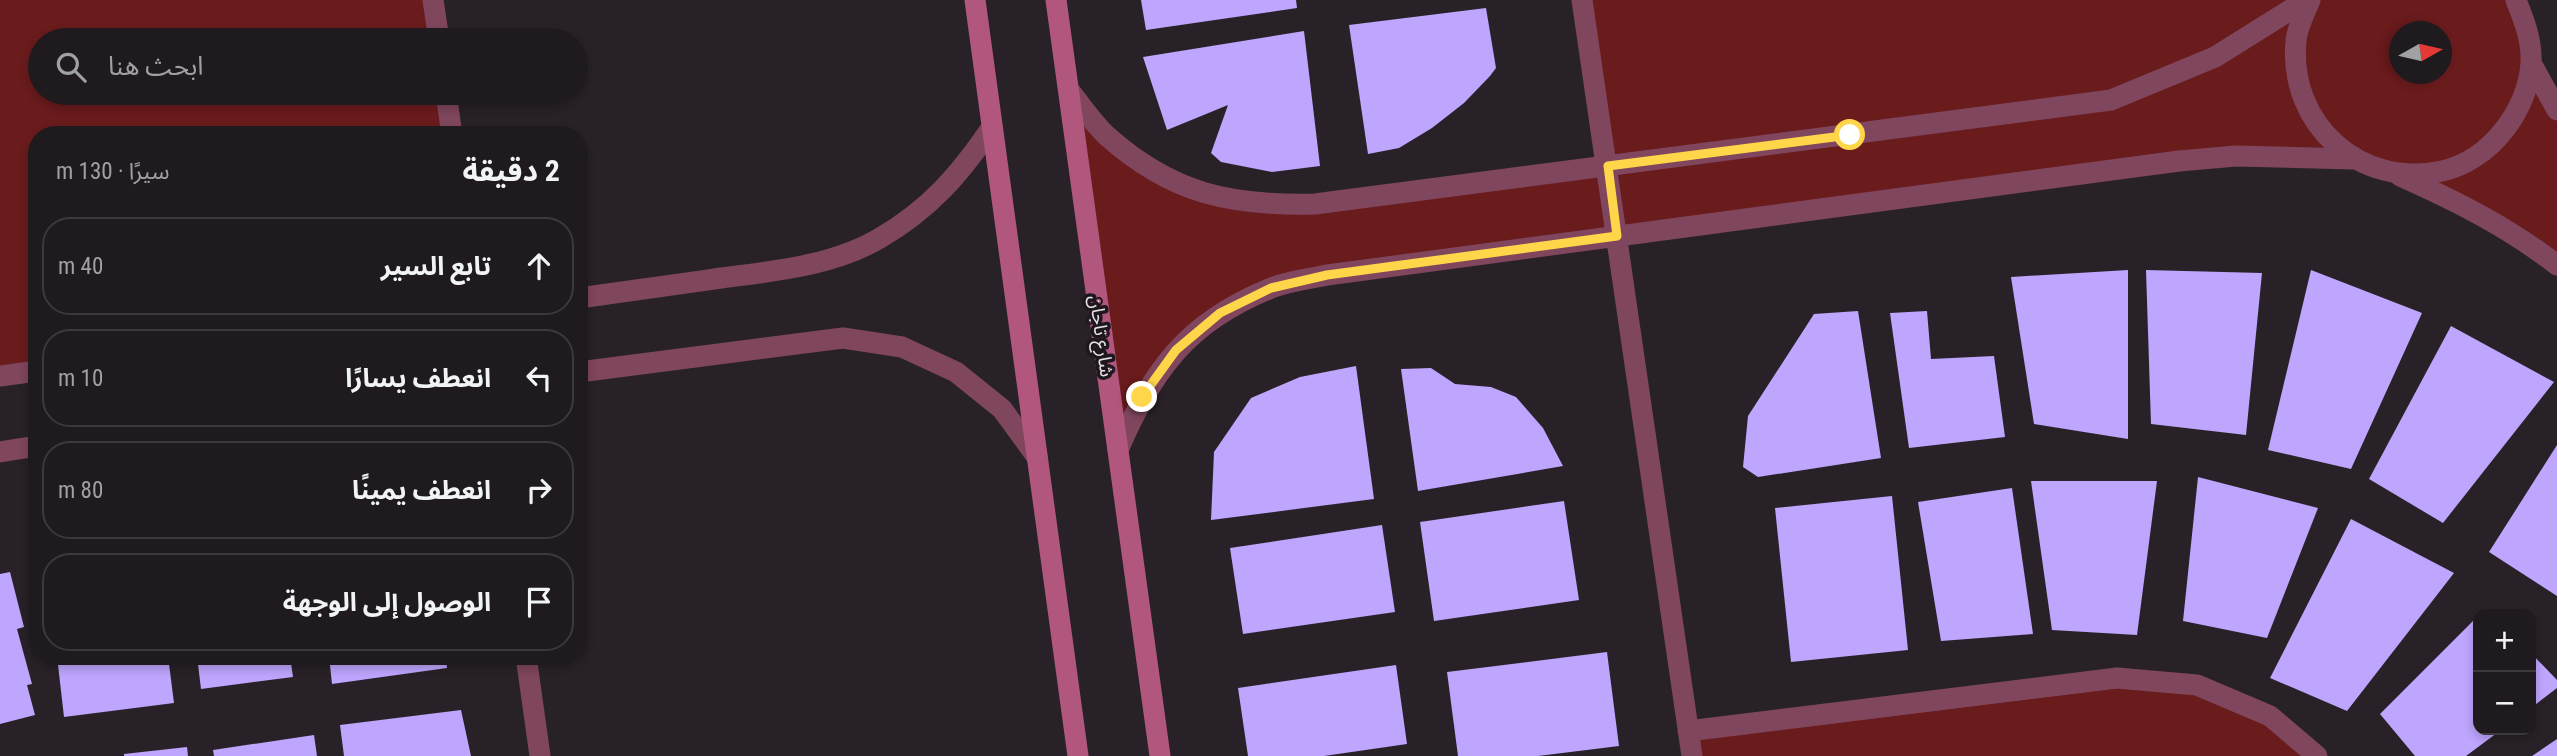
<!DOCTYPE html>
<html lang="ar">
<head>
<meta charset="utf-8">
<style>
  :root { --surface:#1e1a1e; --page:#262327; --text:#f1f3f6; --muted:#a1a1a4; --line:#3c383c }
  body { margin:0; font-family:"Roboto Condensed","Noto Sans Arabic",sans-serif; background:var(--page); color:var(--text); direction:rtl }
  .controls { position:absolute; right:21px; bottom:21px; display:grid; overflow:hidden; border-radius:14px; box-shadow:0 4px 10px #0003 }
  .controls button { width:63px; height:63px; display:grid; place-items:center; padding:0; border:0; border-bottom:2px solid var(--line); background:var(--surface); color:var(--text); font:35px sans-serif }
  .compass { position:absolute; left:2389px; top:21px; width:63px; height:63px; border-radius:50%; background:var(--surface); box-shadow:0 4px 10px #0003; rotate:82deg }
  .stop { position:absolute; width:21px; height:21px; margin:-16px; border:5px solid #ffd54a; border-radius:50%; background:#fff }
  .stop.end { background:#ffd54a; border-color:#fff; box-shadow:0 2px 7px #0008 }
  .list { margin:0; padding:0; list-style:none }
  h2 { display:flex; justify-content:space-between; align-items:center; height:91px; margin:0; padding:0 28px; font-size:30px }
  h2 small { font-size:23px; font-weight:400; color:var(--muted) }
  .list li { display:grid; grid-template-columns:46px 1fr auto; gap:21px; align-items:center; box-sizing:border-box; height:98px; margin:0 14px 14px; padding:0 14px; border:2px solid var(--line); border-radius:28px }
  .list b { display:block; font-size:26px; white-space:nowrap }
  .list em { font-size:23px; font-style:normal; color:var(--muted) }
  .icon { flex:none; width:38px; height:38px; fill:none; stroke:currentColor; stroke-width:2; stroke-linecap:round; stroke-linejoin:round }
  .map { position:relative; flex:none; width:2557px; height:756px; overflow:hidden; direction:ltr }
  .search { position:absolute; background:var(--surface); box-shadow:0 4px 10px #0003; left:28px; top:28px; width:560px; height:77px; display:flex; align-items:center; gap:18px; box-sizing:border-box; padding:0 24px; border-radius:38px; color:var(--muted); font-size:26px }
  .panel { position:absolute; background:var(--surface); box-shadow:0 4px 10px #0003; left:28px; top:126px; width:560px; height:539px; border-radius:28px; direction:rtl }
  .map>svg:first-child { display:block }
  .green { fill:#6a1b1c; fill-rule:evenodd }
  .building { fill:#bea5fd }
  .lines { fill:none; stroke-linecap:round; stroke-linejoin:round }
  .street { stroke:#7f465d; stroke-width:21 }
  .secondary { stroke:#b1567d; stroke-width:21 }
  .route { stroke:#ffd54a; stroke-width:9 }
  .labels { text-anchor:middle; stroke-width:7; stroke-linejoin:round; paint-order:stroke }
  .street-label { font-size:19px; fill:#e6e1e6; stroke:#1e181e }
</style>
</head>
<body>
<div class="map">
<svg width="2557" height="756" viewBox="0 0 2557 756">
  <rect width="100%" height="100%" fill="#282228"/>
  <path class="green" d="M0 0H433L439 40H40V93H446L452 135H37V371L0 376Z
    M1582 0H2516L2557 110V265L2395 174 2294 155 1271 288 1176 350 1118 450 1069 90 1151 170 1258 205 1607 166ZM2400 32H2442V74H2400Z
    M2117 678 2197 685 2270 716 2317 756H1692L1688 731Z"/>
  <path class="building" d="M1141 0H1296L1297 8 1146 30Z
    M1486 8 1496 68 1490 76 1464 103 1432 128 1399 148 1368 154 1349 25Z
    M1304 31 1320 166 1272 172 1221 162 1211 153 1228 105 1167 130 1143 57Z
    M2128 270V439L2034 424 2011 277Z
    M2146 270 2262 273 2246 435 2151 424Z
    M2311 270 2422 313 2351 469 2268 450Z
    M1858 311 1881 458 1758 477 1743 467 1748 416 1814 314Z
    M1927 311 1931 359 1994 356 2005 437 1909 448 1890 313Z
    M2451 326 2554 382 2443 523 2369 479Z
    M1356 366 1374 499 1211 520 1214 452 1251 398 1300 377Z
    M1431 368 1455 384 1491 387 1516 397 1543 428 1563 466 1418 491 1401 369Z
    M2557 445V596L2489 552Z
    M2198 477 2318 508 2267 638 2183 621Z
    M2031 481H2157L2137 635 2052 630Z
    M2012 488 2033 634 1941 641 1918 502Z
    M1892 496 1908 650 1791 662 1775 508Z
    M1564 501 1579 600 1434 621 1420 522Z
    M2351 519 2454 573 2347 711 2270 678Z
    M1382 525 1395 612 1243 634 1230 548Z
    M10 572 24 627 17 629 32 684 27 685 35 715 0 724V574Z
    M2478 616V730H2501L2466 756H2415L2380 714Z
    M1607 652 1619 746 1538 756H1458L1447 672Z
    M2531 653 2557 680V688L2531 708Z
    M57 656H168L174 703 64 717Z
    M197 656H290L293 677 201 689Z
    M329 656H446L447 668 332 684Z
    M1396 665 1407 744 1324 756H1248L1238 688Z
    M461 710 471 756H344L340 725Z
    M314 735 317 756H214L213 750Z
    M2557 739V756H2532Z
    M187 747 188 756H124V754Z"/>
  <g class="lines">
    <path class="street" d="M433 0 439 40
      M1582 0 1692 756
      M2310 0C2305 13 2297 27 2296 41 2288 124 2360 189 2442 171 2490 161 2529 109 2531 62 2532 40 2524 20 2516 0
      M2531 63 2557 110
      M1069 90C1081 105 1093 123 1107 136 1172 194 1231 206 1315 204L2111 100 2215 57 2306 0
      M446 93 452 135
      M2400 176C2456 201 2508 227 2557 265
      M579 298C627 291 674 285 721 278 774 271 833 266 880 238 930 209 960 174 992 127
      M579 372 843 338 902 347 956 372 1002 409 1037 457
      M0 376 37 371
      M1118 450C1153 370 1186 323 1269 289 1287 281 1309 279 1327 275L2179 161 2236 156 2352 159
      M0 452 37 446
      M526 656 540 756
      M1688 731 2117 678 2197 685 2270 716 2317 756"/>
    <path class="secondary" d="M975 0 1078 756
      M1056 0 1160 756"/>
  </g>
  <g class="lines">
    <path class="route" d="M1142 397 1176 350 1220 313 1271 288 1327 275 1617 236 1608 166 1850 135"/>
  </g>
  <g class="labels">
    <g class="street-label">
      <text transform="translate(1102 336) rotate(82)" y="7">شارع تاجان</text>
    </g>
  </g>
</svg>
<div class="controls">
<button>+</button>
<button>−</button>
</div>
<svg class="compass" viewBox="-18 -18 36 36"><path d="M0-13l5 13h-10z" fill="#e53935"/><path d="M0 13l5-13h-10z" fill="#a1a1a4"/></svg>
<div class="stop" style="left:1850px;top:135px"></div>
<div class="stop end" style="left:1142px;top:397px"></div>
<div class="search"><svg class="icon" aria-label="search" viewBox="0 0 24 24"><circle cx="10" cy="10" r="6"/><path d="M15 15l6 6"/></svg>ابحث هنا</div>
<section class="panel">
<h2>2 دقيقة<small>سيرًا · 130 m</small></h2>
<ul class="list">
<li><svg class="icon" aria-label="ahead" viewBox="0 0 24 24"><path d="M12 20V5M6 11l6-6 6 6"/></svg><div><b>تابع السير</b></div><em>40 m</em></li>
<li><svg class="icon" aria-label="left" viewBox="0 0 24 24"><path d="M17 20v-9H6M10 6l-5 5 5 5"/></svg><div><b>انعطف يسارًا</b></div><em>10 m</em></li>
<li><svg class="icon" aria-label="right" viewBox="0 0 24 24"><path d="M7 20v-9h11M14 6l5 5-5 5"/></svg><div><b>انعطف يمينًا</b></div><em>80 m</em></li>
<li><svg class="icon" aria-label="arrive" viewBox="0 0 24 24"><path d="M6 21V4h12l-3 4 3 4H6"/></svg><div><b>الوصول إلى الوجهة</b></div></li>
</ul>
</section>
</div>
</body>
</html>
